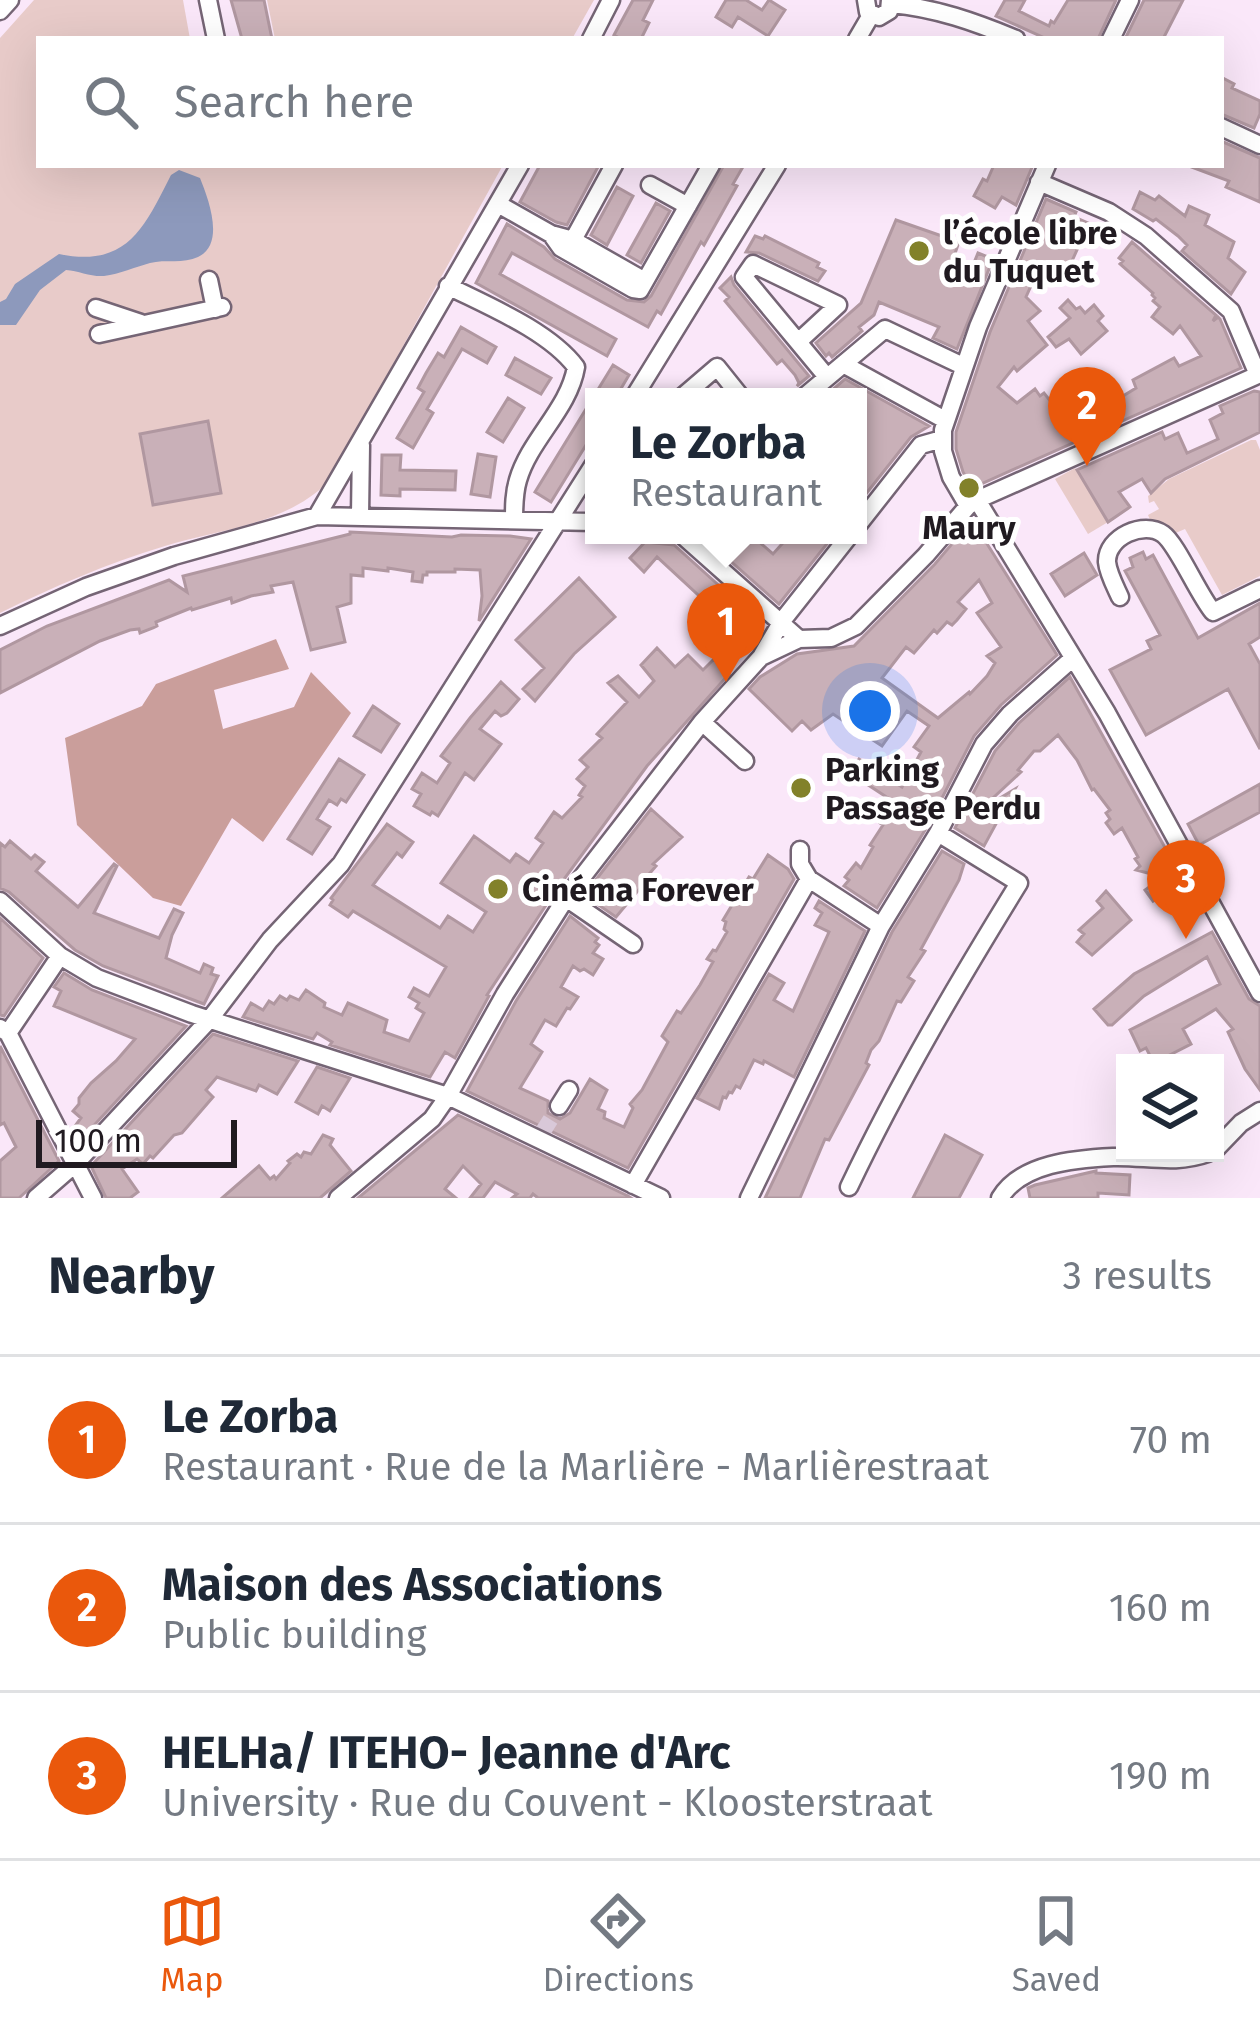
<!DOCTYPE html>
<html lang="en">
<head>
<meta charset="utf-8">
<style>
  :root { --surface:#fff; --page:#f2f2f3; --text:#1f2937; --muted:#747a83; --line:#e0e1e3; --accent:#ea580c }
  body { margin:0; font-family:"Fira Sans",sans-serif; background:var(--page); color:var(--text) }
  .controls { position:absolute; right:36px; bottom:36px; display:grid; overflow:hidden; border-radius:0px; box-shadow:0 12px 48px #0002 }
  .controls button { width:108px; height:108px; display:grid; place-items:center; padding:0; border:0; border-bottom:3px solid var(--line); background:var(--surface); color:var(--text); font:60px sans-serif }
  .scale { position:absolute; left:36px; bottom:30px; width:201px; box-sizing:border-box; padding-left:12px; border:6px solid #201a20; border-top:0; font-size:33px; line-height:42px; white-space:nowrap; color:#201a20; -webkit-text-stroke:9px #fff; paint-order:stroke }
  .you { position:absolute; left:870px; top:711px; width:42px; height:42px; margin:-30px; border:9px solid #fff; border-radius:50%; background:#1a73e8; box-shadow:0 0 0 18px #1a73e833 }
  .badge { display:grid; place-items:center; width:78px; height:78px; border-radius:50%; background:var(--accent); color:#fff; font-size:39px; font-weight:700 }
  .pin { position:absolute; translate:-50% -99px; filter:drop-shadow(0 3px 6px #0008) }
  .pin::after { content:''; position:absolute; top:63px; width:42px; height:36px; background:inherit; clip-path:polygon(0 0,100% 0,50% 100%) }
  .popup { position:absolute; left:585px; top:388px; width:282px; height:156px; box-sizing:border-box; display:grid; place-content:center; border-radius:0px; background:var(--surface); filter:drop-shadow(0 3px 9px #0005); font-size:39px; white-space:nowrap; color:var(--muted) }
  .popup b { font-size:45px; color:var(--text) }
  .popup::after { content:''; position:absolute; left:50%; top:100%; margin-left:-24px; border:24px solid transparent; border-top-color:var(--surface) }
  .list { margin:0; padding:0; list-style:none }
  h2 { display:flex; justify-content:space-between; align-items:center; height:156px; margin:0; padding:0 48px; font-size:51px }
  h2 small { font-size:39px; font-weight:400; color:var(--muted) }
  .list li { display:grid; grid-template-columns:78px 1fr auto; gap:36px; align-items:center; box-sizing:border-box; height:168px; padding:0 48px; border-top:3px solid var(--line) }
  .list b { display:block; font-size:45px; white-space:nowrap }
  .list p { margin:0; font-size:39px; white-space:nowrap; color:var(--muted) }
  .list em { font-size:39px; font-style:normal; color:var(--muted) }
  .icon { flex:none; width:66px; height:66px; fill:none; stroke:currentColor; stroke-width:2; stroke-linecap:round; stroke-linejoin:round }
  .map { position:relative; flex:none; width:1260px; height:1198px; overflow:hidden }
  .search { position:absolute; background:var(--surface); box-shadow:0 12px 48px #0002; left:36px; right:36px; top:36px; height:132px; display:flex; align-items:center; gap:30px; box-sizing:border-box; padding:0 42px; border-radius:0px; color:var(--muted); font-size:45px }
  .sheet { height:660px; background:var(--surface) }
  nav { display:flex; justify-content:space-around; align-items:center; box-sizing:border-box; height:168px; border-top:3px solid var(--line); background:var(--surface); font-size:33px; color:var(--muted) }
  nav a { display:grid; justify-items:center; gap:6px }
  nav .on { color:var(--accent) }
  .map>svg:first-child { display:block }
  .green { fill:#e8cbc9 }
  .forest { fill:#ca9e9b }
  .water { fill:#8d99bc }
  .building { fill:#c9b0b8; stroke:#b097a0; stroke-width:3; fill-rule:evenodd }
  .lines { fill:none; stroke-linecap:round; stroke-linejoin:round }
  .minor-tunnel { stroke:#d9c8d8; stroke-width:16; stroke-dasharray:16 8; stroke-linecap:butt }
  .minor-casing { stroke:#756575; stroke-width:21 }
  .minor { stroke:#fff; stroke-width:16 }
  .poi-dot { fill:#82812a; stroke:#fff; stroke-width:4.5 }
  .labels { text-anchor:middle; stroke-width:10; stroke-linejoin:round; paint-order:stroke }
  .poi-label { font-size:33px; font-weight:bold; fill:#201a20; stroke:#fff; text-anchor:start }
</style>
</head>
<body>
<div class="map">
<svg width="1260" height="1198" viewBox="0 0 1260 1198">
  <rect width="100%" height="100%" fill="#fae7f9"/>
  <path class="green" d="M34 0H183L190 39H39V165H503L328 482C285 525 220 529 165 546 108 563 53 587 0 613V38Z
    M267 0H594L572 39H275Z
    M1251 440H1256L1260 450V576L1222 595 1185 529 1171 535 1151 522 1148 515 1159 509 1154 501 1149 503 1148 496 1169 479Z
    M1075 468 1108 522 1088 534 1055 479Z"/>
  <path class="forest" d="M276 639 289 669 214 690 223 729 294 707 311 672 351 713 263 842 232 818 181 906 153 898 77 825 65 738 142 706 156 684Z"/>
  <path class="water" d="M179 170 200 178C208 198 226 244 198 257 184 264 165 259 150 263 135 267 120 274 104 276 91 277 79 271 66 270L40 290 16 325H0V302L6 299 15 284 59 254C127 268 144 228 171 175Z"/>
  <path class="building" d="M231 0H264L272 39H242Z
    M633 0H653L643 20 649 23 641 39H621L614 35Z
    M726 0H746L762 10 769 0 785 10 768 36 738 17 732 27 716 17Z
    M1005 0H1025L1019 11 1049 26 1051 21 1054 23 1068 0H1116L1098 39H1047L996 16Z
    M1144 0H1183L1163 39H1125Z
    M1221 77 1234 84 1232 88 1260 101V114L1254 128 1221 114Z
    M1221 141 1260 158V202L1226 187 1229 181 1189 166 1221 165Z
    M540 165H599L567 225 556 222 520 202Z
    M724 165H744L733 184 737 186 704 245 701 242 661 314 657 311 648 327 512 253 500 274 616 339 607 356 476 283 507 224 544 247 555 259 627 300 644 302 651 296Z
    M994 165H1033L1016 205 1002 197 995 208 974 196 983 179 987 181Z
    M617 187 633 196 607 245 591 235Z
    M1140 192 1155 200 1159 196 1185 216 1189 206 1209 215 1205 225 1234 242 1228 258 1245 272 1231 294 1182 251 1187 245 1178 236 1156 219 1153 221 1133 209Z
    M1046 199 1076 212 1074 217 1113 234 1108 244 1092 238 1091 240 1082 239 1066 274 1042 264 1039 268 1026 297 1040 311 1028 321 1047 345 1017 371 1014 367 998 387 1017 403 1035 389 1040 396 1044 393 1055 407 1065 400 1067 403 1076 398 1081 404 1092 395 1094 399 1102 393 1106 401 1115 395 1118 399 1136 388 1133 380 1174 358 1179 366 1201 356 1180 326 1173 334 1152 317 1160 307 1153 301 1155 298 1152 295 1153 293 1120 264 1123 261 1119 258 1132 242 1216 315 1213 321 1218 317 1220 319 1241 368 972 488 963 472 956 449V432L990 332Z
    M656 203 670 211 641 263 627 255Z
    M896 220 959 242 952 262 971 270 978 253 993 259 957 349 933 338 939 327 879 302 874 315 859 327 862 331 832 357 829 353 826 356 816 343 861 303Z
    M755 236 763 239 765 236 819 263 817 267 825 271 818 281 759 253 746 252Z
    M731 277 734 285 809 376 797 386 799 383 795 375 782 360 777 364 725 301 729 297 720 288Z
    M1068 300 1076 309 1080 307 1085 313 1094 305 1103 316 1098 321 1107 331 1081 354 1069 339 1056 347 1048 337 1070 318 1060 308Z
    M461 327 496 347 487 363 462 349 427 409 433 413 413 448 397 438 424 392 418 388 426 373 438 353 444 357Z
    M515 358 551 378 541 394 506 375Z
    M613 365 629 375 616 397H594V432L551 502 535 492Z
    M845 379 929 426 911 437 858 504V454L861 449 858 447V397H824Z
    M1254 391 1260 392V432L1165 479 1151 493 1142 479 1119 492 1130 507 1108 522 1077 470 1162 432 1165 439 1178 433 1187 453 1205 445 1218 439 1210 420 1223 413 1220 406Z
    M508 398 524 408 503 442 487 432Z
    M208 421 221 493 153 505 140 434Z
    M478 454 496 457 490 497 471 494Z
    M382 455H401L400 470 456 471 455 490 400 489V496L381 495Z
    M972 520 1057 655 1001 705 974 736 927 827 877 908 844 886 849 880 845 877 856 863 861 868 873 847 870 845 883 825 880 823 894 802 850 773 859 759 902 787 921 752 914 747 929 726 907 711 882 746 833 714 811 730 802 721 792 731 749 689 760 677 797 654 854 646 935 564ZM979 580 992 603 977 613 1001 647 987 656 995 663 987 676 970 694 969 692 938 718 882 678 906 647 914 653 934 630 937 633 947 622 952 625 957 620 966 609 958 602Z
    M350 532 452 537 461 535 510 536 531 539 479 621 482 596 480 570 455 569V572H427V575H423L422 582 412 581 413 572 388 568V571L363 568V576L351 575V603L337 607 345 642 311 650 293 582 271 586 273 592 251 596 232 603 231 598 192 610 191 608 156 622 157 626 153 628 140 633 139 629 130 630 100 641 0 693V650L47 626 169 580 187 592 183 576 350 534Z
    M701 535H761L757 540 773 554 790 535H834L779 604Z
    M645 542 674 545 735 600 721 616 657 557 644 572 630 558Z
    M1143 552 1146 559 1153 555 1198 638 1260 603V637L1249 644 1260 664V749L1228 689 1146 735 1110 670 1151 649 1147 641 1160 635 1125 571 1133 567 1130 558Z
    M1084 553 1097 575 1065 596 1051 574Z
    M579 578 615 617 574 654 535 701 523 689 544 668 516 640Z
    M657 648 675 667 688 655 703 670 714 659 729 674 647 766 556 890 487 995 489 996 455 1058 445 1052 430 1077 330 1045 332 1042 317 1033 313 1039 243 1017 251 1003 263 1010 269 1001 274 1004 280 996 287 1000 290 996 299 1000 306 990 325 1003 324 1007 342 1015 348 1003 387 1020 384 1032 409 1041 424 1013 416 1008 419 1003 409 997 414 988 429 996 446 967 353 911 348 917 330 905 333 900 331 898 387 824 413 842 402 857 397 853 373 885 440 928 448 916 473 932 486 912 441 883 474 836 510 862 516 854 529 863 543 843 536 838 554 812 562 818 582 797 579 795 585 786 577 779 588 767 580 760 602 738 597 734 627 702 608 683 618 676 639 697 654 681 641 665Z
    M1070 677 1182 878 1153 901 1145 890 1163 877 1136 870 1140 866 1135 859 1138 857 1122 828 1114 834 1106 823 1110 819 1106 813 1110 810 1094 789 1092 790 1077 760 1058 735 1040 751H1034L1018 770 1021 772 993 798 995 801 1015 789 984 846 955 828 995 751 1019 723Z
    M501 682 519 699 507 713 501 716 495 711 480 729 501 744 474 780 465 773 438 816 432 812 430 815 414 806 421 794 412 789 422 773 437 783 450 763 441 756 470 718Z
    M373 706 399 724 381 752 354 736Z
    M339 759 364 775 346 802 341 799 337 805 329 800 317 819 330 827 312 854 288 839Z
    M1260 784V812L1199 845 1188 824Z
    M651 809 682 837 653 864 656 866 650 873 654 877 645 890 641 887 616 917 584 895Z
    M10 841 31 859 35 855 44 862 36 871 78 907 114 864 117 866 94 913 159 938 174 909 183 913 172 935 166 958 200 973 204 964 213 968 211 974 218 976 204 1004 103 966 75 950 9 892 0 888V843L5 847Z
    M942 851 964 864 959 880 921 949 925 951 908 977 914 981 901 1002 897 1001 879 1041 871 1050 866 1063 869 1065 829 1140 825 1139 800 1198H765L892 932Z
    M768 855 788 869 794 879 628 1168 467 1091 516 1001 570 916 598 938 595 942 599 945 593 953 603 959 593 975 584 969 580 971 573 966 561 987 578 997 570 1009 567 1008 556 1026 545 1020 531 1044 542 1052 520 1088 548 1101V1113L560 1119 570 1113 590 1079 607 1090 598 1109 605 1112 604 1118 624 1127 633 1108 630 1104 642 1090 668 1042 662 1036 677 1011 681 1013 700 985 713 962 707 959 713 950 716 951 727 932 724 929 726 922 723 920 749 877 753 879Z
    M1106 891 1131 920 1092 955 1077 942 1084 934 1079 930 1103 908 1097 901Z
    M819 901 865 931 794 1077 764 1061 763 1064 754 1060 740 1088 736 1086 732 1093 729 1092 726 1098 723 1097 719 1109 697 1098 769 974 784 983 774 1000 793 1011 829 932 815 925 822 913 815 908Z
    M0 918 43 958 4 1016 0 1015Z
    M1212 932 1249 999 1260 1006V1090L1245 1069 1228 1032 1233 1029 1216 1009 1183 1029 1191 1044 1154 1063 1146 1048 1140 1051 1130 1030 1220 984 1207 957 1144 996 1112 1025H1108L1094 1009 1134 974Z
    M64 973 92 990 186 1026 85 1135 75 1126 81 1118 73 1111 79 1104V1098L91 1083 116 1061 135 1039 54 1006 61 991 54 987Z
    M213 1034 298 1061 277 1094 259 1085 256 1091 217 1077 206 1090 213 1097 182 1133 174 1135 153 1158 150 1156 143 1164 137 1159 122 1169 138 1192 130 1198H106L91 1166Z
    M0 1046 59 1161 19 1198H0V1161L16 1147 4 1123 0 1125Z
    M317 1067 350 1078 330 1111 322 1106 318 1114 296 1102Z
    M458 1115 628 1196 631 1198H538L533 1194 530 1198H512L517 1194 495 1182 483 1198H470L481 1184 463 1166 445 1189 456 1198H358Z
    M323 1135 333 1139 330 1145 351 1171 320 1198H222L259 1166 270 1179 274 1176 276 1179 290 1163 288 1161 297 1154 301 1157 304 1152 311 1154Z
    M945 1135 982 1155 959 1198H913Z
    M1096 1171V1173L1130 1175 1129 1195 1098 1193V1198H1030L1028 1188 1035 1185Z"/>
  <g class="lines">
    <path class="minor-tunnel" d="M542 1133 559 1106"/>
    <g class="minor-casing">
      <path id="minor" d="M208 0 216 39
        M866 0 868 12 879 17 889 11 890 0
        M891 4C936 8 975 22 1016 39
        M0 11 10 0
        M591 39 611 0
        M857 39 871 15
        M1111 39 1130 0
        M1221 127 1260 145
        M1039 182 1109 212 1146 236 1231 311 1258 375
        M650 185 688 206
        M498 204 551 234 573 240 645 281
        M551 234 561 248 633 289 640 290 711 165
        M573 240 614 165
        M209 280 215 309
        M448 286C488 306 549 331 576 367 569 409 530 439 518 480 514 493 514 506 514 520
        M96 308 141 323
        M99 334 222 307
        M798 342 744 277 753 264 838 305 798 342 827 377
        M843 364 945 420
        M634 397 777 165
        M682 397 717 367 741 397
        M804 397 885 329 963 366
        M977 500 1107 713 1260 993
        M968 506 951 477 943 451V430L978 327 1047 165
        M317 516 520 165
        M360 516 361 445
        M858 525 921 445 942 439
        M682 535 799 639
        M1120 597C1115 586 1108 573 1107 562 1106 537 1144 520 1163 534 1177 544 1198 594 1213 612L1260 589
        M0 626 86 587 174 556 317 516 594 522
        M762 655 782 621 850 535
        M702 722 745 761
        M800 850V864L809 879 881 926
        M566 898 633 944
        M0 901 60 956 97 978 192 1014 448 1096 661 1198
        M0 1028 8 1033 93 1198
        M8 1033 60 956
        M559 1106 569 1090
        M1215 1150 1241 1123 1260 1111
        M633 1185 809 879
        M849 1187C899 1082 958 982 1019 883L938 833
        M36 1198 75 1164 209 1020 270 940 341 864 594 464
        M338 1198 432 1119 448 1096 505 994 566 898 702 722 761 657 799 639 831 638 856 626 926 555 968 506 977 500 1260 374
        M749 1198 881 926 938 833 984 744 1010 714 1072 659
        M1000 1198C1021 1163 1075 1159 1113 1157 1146 1156 1175 1165 1208 1153"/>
    </g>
    <use href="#minor" class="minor"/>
  </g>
  <g class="poi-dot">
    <circle cx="919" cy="251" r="12"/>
    <circle cx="969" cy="488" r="12"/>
    <circle cx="801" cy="788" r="12"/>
    <circle cx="498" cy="889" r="12"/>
  </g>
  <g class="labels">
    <g class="poi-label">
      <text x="943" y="244">l’école libre<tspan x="943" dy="38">du Tuquet</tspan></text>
      <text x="969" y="539" text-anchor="middle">Maury</text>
      <text x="825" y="781">Parking<tspan x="825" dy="38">Passage Perdu</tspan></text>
      <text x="522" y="901">Cinéma Forever</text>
    </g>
  </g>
</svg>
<div class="controls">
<button><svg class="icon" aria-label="layers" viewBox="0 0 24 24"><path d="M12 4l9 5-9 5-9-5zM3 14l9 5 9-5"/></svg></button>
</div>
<div class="scale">100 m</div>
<div class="you"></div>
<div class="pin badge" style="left:726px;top:682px">1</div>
<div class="popup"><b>Le Zorba</b>Restaurant</div>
<div class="pin badge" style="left:1087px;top:466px">2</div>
<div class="pin badge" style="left:1186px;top:939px">3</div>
<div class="search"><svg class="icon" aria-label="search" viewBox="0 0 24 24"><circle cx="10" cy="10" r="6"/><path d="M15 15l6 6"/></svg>Search here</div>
</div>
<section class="sheet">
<h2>Nearby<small>3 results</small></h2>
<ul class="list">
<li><span class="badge">1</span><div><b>Le Zorba</b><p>Restaurant · Rue de la Marlière - Marlièrestraat</p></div><em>70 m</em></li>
<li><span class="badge">2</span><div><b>Maison des Associations</b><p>Public building</p></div><em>160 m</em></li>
<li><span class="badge">3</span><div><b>HELHa/ ITEHO- Jeanne d'Arc</b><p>University · Rue du Couvent - Kloosterstraat</p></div><em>190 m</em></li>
</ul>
</section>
<nav>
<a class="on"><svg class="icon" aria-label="map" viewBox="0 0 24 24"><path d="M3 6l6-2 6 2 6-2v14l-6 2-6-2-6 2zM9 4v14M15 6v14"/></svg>Map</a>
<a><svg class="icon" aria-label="directions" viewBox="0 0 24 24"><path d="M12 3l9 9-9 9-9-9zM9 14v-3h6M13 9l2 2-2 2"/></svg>Directions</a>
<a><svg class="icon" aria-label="saved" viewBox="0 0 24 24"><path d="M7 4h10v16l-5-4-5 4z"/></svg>Saved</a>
</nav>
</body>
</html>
